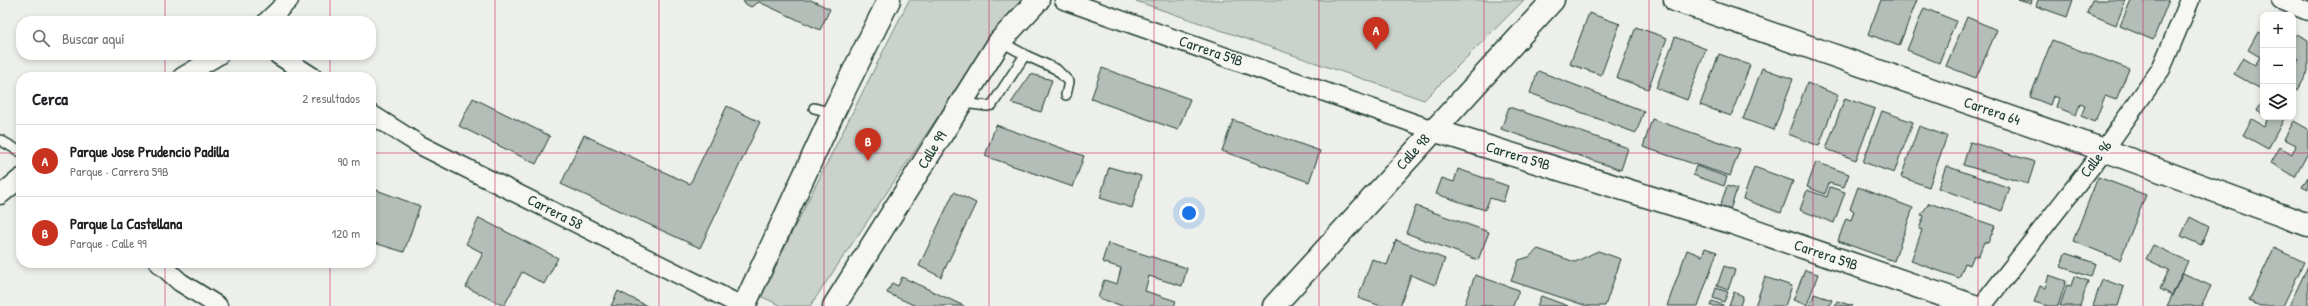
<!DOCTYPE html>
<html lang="es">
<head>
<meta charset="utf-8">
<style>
  :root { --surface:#fff; --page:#f2f2f2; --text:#202124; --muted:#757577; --line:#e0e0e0; --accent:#c8321e }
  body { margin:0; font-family:"Patrick Hand",sans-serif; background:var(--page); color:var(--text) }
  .controls { position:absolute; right:12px; top:12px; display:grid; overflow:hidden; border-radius:8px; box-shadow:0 2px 6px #0003 }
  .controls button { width:36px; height:36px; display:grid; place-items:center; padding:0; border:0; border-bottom:1px solid var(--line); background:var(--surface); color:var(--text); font:20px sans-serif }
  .you { position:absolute; left:1189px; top:213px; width:14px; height:14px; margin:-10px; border:3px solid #fff; border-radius:50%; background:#1a73e8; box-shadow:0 0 0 6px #1a73e833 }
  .badge { display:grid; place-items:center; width:26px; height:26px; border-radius:50%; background:var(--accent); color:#fff; font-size:13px; font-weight:700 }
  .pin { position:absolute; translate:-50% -33px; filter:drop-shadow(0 1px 2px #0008) }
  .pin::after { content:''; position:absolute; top:21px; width:14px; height:12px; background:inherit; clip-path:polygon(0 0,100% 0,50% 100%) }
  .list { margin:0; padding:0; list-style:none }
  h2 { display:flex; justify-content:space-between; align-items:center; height:52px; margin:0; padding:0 16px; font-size:17px }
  h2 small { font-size:13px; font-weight:400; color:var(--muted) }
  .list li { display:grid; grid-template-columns:26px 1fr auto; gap:12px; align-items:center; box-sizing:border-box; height:72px; padding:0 16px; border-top:1px solid var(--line) }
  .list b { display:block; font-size:15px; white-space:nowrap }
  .list p { margin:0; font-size:13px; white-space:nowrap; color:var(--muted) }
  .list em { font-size:13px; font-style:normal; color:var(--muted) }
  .icon { flex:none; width:22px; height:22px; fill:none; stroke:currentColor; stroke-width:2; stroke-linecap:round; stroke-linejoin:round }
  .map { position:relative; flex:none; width:2308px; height:306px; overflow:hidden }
  .search { position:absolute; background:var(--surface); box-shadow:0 2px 6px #0003; left:16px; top:16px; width:360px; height:44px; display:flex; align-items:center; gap:10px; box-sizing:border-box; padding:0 14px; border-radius:16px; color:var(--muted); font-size:15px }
  .panel { position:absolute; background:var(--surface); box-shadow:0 2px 6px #0003; left:16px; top:72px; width:360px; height:196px; border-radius:16px }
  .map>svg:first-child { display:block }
  .green { fill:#cbd2cc; stroke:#758880 }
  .building { fill:#b4bdb8; stroke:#1f3d34 }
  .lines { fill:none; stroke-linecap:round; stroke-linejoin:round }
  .service-casing { stroke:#1f3d34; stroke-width:12 }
  .minor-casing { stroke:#1f3d34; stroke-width:21 }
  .tertiary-casing { stroke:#1f3d34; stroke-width:25 }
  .service { stroke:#f6f6f2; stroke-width:9 }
  .minor { stroke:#f6f6f2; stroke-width:18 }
  .tertiary { stroke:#f6f6f2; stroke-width:22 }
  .grid { fill:none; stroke:#c2185b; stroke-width:1; stroke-opacity:0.55 }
  .labels { text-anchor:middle; stroke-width:3.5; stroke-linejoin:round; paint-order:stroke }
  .street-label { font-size:15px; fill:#1f3d34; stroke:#f6f6f2 }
</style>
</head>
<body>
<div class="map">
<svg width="2308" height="306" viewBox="0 0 2308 306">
  <rect width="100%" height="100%" fill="#edefea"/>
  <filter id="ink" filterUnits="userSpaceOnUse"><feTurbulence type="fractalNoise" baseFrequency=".025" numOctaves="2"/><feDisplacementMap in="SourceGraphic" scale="8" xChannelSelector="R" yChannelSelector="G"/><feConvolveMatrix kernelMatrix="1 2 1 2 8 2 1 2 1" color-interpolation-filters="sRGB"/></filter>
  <g filter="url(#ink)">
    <path class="green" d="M909 0H1025L1000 25 810 306H782L760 296Z
      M1133 0H1524L1424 100Z"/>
    <path class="building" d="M743 0H811L830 9 820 30 759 2 751 7 744 3Z
      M1881 0H1917L1899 46 1868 34Z
      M2018 0H2032L2031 4Z
      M2038 0H2073L2067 17 2036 6Z
      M2092 0H2126L2116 25 2087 13Z
      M2131 0H2169L2153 40 2120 26Z
      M1924 8 1956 21 1939 63 1907 50Z
      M1589 13 1620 24 1601 75 1570 64Z
      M1967 17 1997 30 1976 78 1946 66Z
      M1636 27 1667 38 1648 89 1617 78Z
      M2258 32 2263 35V80L2259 88 2234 74 2243 58 2255 65 2260 57 2248 50Z
      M2297 34 2308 40V72L2298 90 2293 87V66L2295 67 2299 59 2293 55V42Z
      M1675 37 1706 49 1687 100 1656 88Z
      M2052 40 2129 69 2116 100 2105 96 2095 122 2081 116 2085 106 2080 104 2076 115 2056 107 2059 98 2053 96 2050 105 2030 97Z
      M1719 54 1750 65 1731 116 1700 105Z
      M1102 68 1190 99 1178 130 1091 99Z
      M1762 68 1793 79 1774 130 1743 119Z
      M1538 71 1644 111 1636 133 1530 93Z
      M1031 74 1052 80 1041 112 1011 103Z
      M1807 83 1838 95 1819 146 1788 134Z
      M473 98 550 136 536 164 459 126Z
      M1845 98 1875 109 1856 160 1826 149Z
      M2263 100V114L2257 111Z
      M727 106 760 122 700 248 561 184 584 135 690 184Z
      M1509 107 1628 148 1621 170 1501 129Z
      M1882 111 1913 122 1894 173 1863 162Z
      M2268 117H2285L2268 149 2243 135 2252 119 2264 126Z
      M1652 119 1740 149 1730 176 1643 147Z
      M1233 120 1320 151 1309 182 1222 151Z
      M2294 121 2308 129V153L2295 177 2271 163 2280 147 2292 154 2296 145 2284 139Z
      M996 125 1084 156 1073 187 985 156Z
      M1919 126 1947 136 1929 187 1901 177Z
      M1970 142 2035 162 2028 184 1963 165Z
      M1816 162 1849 174 1844 187 1829 183 1825 194 1807 187Z
      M1696 166 1727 177 1724 186 1693 175Z
      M1946 166 2010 188 2002 211 1938 188Z
      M1109 167 1141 176 1132 208 1100 198Z
      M1754 167 1793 181 1781 213 1743 199Z
      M1458 169 1508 186 1503 202 1490 198 1485 210 1436 194 1442 178 1454 182Z
      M2098 177 2146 195 2120 260 2073 241Z
      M2308 177V190L2302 187Z
      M1727 186 1737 189 1730 210 1720 206Z
      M1830 187 1845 192 1834 223 1800 210 1807 190 1827 197Z
      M1858 187 1913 208 1894 261 1838 241 1846 218 1851 220 1854 211 1850 209Z
      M371 188 420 206 404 252 371 242Z
      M954 192 976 203 941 277 919 266Z
      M1929 203 1995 226 1988 243 1984 242 1978 257 1974 255 1970 265 1965 263 1959 278 1911 261 1922 230 1919 229 1924 216 1921 215Z
      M1416 206 1489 232 1478 260 1406 233Z
      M2190 217 2209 227 2201 245 2181 236Z
      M479 218 558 258 544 284 522 272 504 306 466 287 483 253 466 244Z
      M1396 240 1445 259 1435 285 1411 275 1400 306H1381L1358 298 1372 259 1387 265Z
      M1108 243 1187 268 1182 286 1149 276 1145 291 1176 301 1174 306H1123L1098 298 1104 280 1117 284 1121 268 1102 262Z
      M2153 245 2188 261 2172 295 2160 289 2169 270 2146 259Z
      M1705 248 1717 252 1698 306H1667L1687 250 1702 256Z
      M2274 248 2304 262 2283 306H2260L2249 301Z
      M1538 249 1575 262 1598 251 1621 259 1605 306H1587L1511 281 1519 260 1529 257Z
      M2065 253 2095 263 2091 277 2061 267Z
      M1724 266 1735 270 1728 290 1717 286Z
      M2308 266V306H2289Z
      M1805 270 1818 274 1807 305 1793 300Z
      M2183 273 2211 286 2201 306H2167Z
      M1475 275 1519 290 1513 306H1464Z
      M2049 275 2066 281 2058 306H2048L2034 302 2040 286 2045 288Z
      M2074 276 2088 281 2080 306H2060L2067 285 2071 286Z
      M902 277 964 306H916L887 293 892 283 898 286Z
      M1765 277 1792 286 1785 306H1755Z
      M2102 279 2124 287 2118 306H2093Z
      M1716 288 1728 292 1724 302 1713 298Z
      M618 291 647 306H611Z
      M1734 292 1743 296 1740 306 1729 305Z
      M1814 294 1832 300 1829 306H1810Z
      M1541 296 1568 306H1537Z
      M1712 301 1723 305V306H1710Z
      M1837 301 1853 306H1835Z"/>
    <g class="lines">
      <g class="service-casing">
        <path id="service" d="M1000 41 1025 55 1056 69 1069 82 1066 95
          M963 103 987 106 992 105 1025 55
          M814 108 833 113
          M0 140 21 152"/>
      </g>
      <g class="minor-casing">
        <path id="minor" d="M1064 0 1433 130
          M2281 0 2308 11
          M267 21 289 0
          M278 55 313 77
          M182 77 219 55
          M371 114 420 145 742 306
          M0 195 21 178
          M159 263 180 282 218 306
          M1982 306 2104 150 2161 69 2190 0"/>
      </g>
      <g class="tertiary-casing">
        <path id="tertiary" d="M1675 0 2104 150 2308 225
          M1433 130 1733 223 1974 306
          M744 306 833 113 889 0
          M834 306 1000 41 1038 0
          M1274 306 1553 0"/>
      </g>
      <use href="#service" class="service"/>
      <use href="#minor" class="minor"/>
      <use href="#tertiary" class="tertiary"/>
    </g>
  </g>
  <path class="grid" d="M165 0V21M330 0V21M495 0V306M659 0V306M824 0V306M989 0V306M1154 0V306M1319 0V306M1484 0V306M1649 0V306M1813 0V306M1978 0V306M2143 0V306M165 55V77M330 55V77M0 153H21M371 153H2308M165 263V306M330 263V306"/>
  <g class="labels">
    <g class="street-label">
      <text transform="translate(1211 51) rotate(19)" y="5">Carrera 59B</text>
      <text transform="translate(1992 111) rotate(19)" y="5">Carrera 64</text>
      <text transform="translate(932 150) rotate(-58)" y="5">Calle 99</text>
      <text transform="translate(1413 152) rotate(-48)" y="5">Calle 98</text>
      <text transform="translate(1518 156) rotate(17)" y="5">Carrera 59B</text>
      <text transform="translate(2096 159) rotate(-53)" y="5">Calle 96</text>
      <text transform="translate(555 212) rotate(27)" y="5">Carrera 58</text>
      <text transform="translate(1826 255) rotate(19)" y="5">Carrera 59B</text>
    </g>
  </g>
</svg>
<div class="controls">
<button>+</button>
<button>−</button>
<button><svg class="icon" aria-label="layers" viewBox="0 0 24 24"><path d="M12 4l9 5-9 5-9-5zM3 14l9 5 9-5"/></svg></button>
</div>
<div class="you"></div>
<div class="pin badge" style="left:1376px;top:50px">A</div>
<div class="pin badge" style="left:868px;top:161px">B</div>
<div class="search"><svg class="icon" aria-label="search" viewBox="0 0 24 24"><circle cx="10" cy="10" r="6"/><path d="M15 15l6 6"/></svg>Buscar aquí</div>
<section class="panel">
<h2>Cerca<small>2 resultados</small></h2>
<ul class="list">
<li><span class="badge">A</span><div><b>Parque Jose Prudencio Padilla</b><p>Parque · Carrera 59B</p></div><em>90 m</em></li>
<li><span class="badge">B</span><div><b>Parque La Castellana</b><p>Parque · Calle 99</p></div><em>120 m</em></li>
</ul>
</section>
</div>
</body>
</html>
